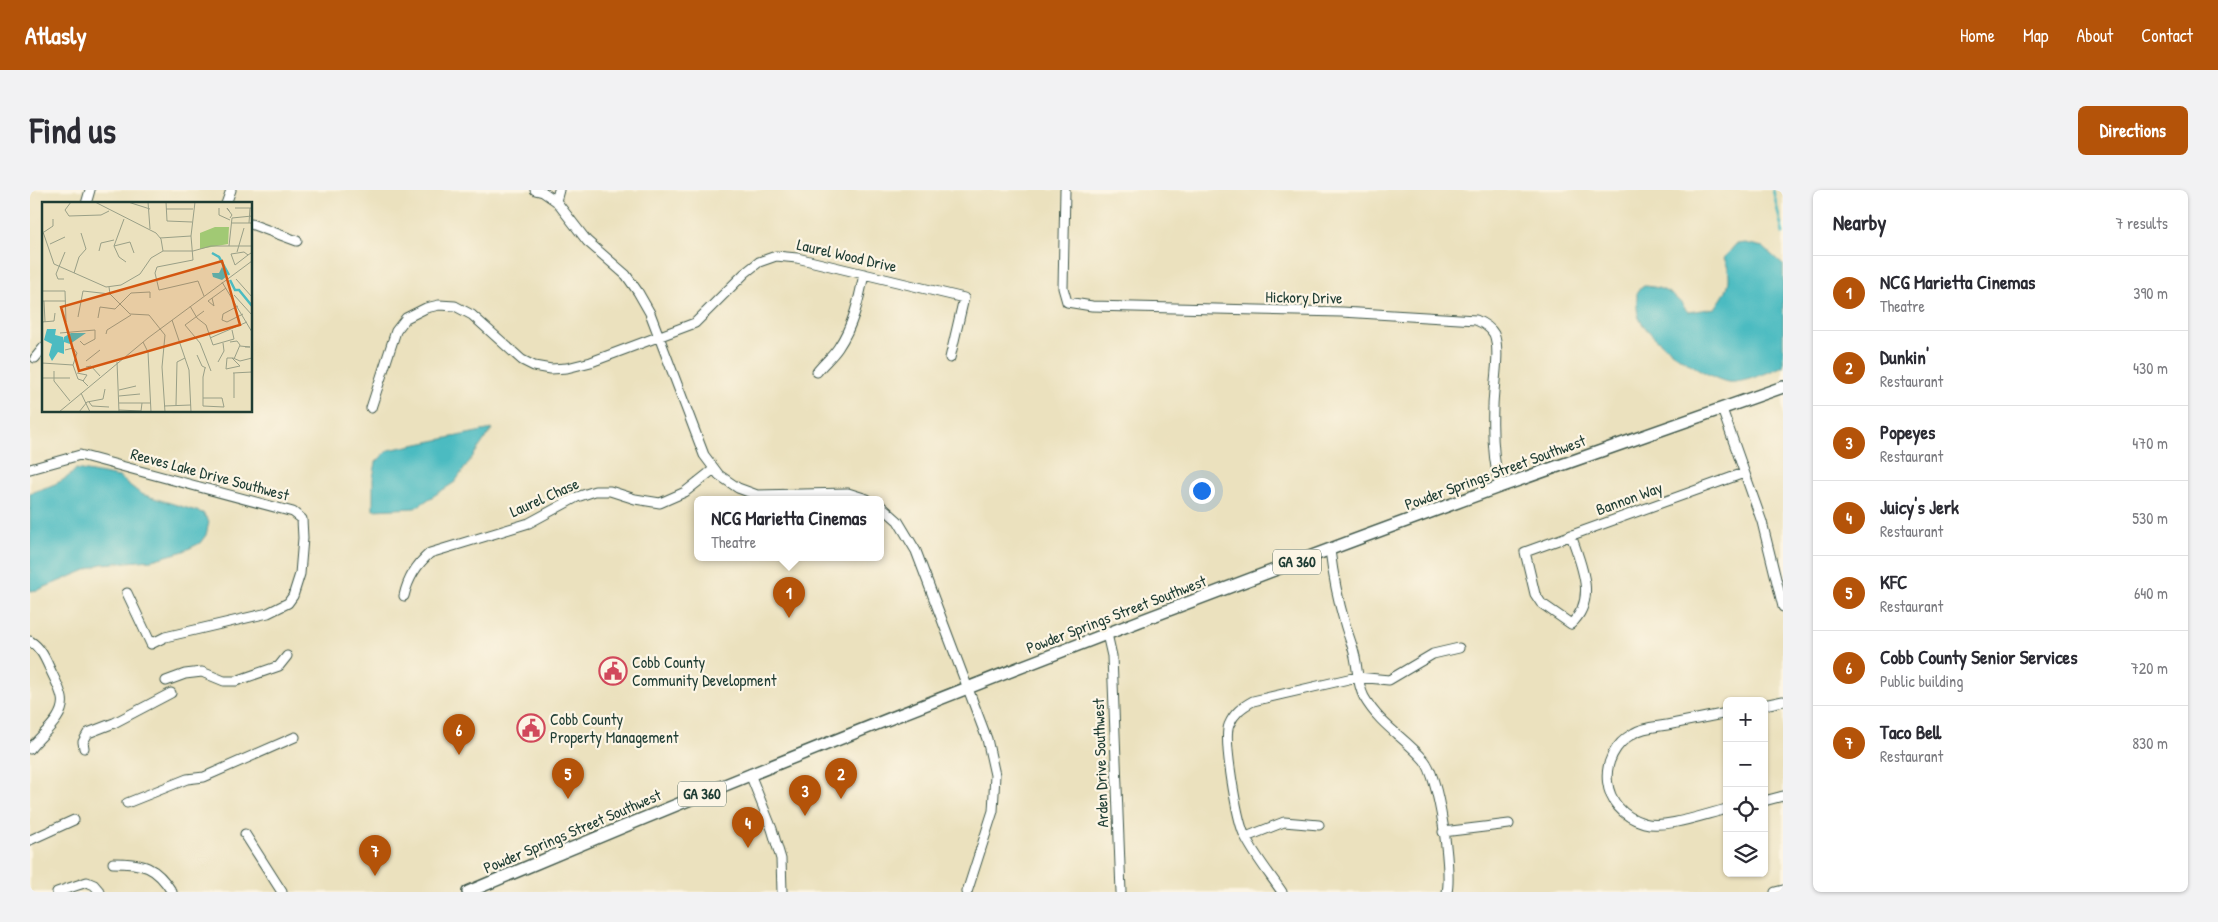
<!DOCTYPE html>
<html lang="en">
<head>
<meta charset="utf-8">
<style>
  :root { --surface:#fff; --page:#f2f2f3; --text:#2b2b33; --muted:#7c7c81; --line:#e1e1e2; --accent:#b45309 }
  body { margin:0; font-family:"Patrick Hand",sans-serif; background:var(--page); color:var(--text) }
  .controls { position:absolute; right:15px; bottom:15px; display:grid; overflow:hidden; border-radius:8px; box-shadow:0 1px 4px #0004 }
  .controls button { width:45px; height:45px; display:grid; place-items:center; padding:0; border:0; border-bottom:1px solid var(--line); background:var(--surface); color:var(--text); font:25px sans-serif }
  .you { position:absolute; left:1171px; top:300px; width:18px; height:18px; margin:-12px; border:4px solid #fff; border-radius:50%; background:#1a73e8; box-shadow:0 0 0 8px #1a73e833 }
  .badge { display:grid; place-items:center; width:32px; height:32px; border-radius:50%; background:var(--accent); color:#fff; font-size:16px; font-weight:700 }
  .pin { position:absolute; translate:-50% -41px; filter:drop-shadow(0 1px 2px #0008) }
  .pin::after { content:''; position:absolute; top:26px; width:18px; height:15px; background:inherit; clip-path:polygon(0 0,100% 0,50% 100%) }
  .popup { position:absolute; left:664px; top:306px; width:190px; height:65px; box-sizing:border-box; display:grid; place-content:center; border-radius:8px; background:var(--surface); filter:drop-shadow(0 1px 4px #0005); font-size:16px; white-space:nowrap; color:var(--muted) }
  .popup b { font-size:19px; color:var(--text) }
  .popup::after { content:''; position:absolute; left:50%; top:100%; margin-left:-10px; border:10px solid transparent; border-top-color:var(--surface) }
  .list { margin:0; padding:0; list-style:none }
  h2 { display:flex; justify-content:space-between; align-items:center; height:65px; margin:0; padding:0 20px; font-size:21px }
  h2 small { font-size:16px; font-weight:400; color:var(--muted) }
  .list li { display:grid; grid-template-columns:32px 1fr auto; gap:15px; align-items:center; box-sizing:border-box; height:75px; padding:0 20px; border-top:1px solid var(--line) }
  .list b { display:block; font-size:19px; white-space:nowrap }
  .list p { margin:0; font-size:16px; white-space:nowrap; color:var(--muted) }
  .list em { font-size:16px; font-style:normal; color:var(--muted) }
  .icon { flex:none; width:28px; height:28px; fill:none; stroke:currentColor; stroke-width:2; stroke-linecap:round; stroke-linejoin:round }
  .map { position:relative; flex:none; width:1753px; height:702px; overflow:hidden; border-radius:8px }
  header { display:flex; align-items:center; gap:30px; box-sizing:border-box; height:70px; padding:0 25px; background:var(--accent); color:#fff }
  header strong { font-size:24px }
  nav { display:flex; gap:28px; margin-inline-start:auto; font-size:18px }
  .intro { display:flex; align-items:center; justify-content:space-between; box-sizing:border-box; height:120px; padding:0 30px }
  h1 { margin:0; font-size:35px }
  .button { padding:12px 22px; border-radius:8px; background:var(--accent); color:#fff; font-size:18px; font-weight:700 }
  main { display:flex; gap:30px; padding:0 30px }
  aside { flex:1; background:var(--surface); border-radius:8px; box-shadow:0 1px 4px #0004 }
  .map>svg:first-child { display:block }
  .water { fill:#4cbbc1; stroke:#367c7a }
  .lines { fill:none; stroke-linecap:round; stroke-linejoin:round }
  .stream { stroke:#4cbbc1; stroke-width:2.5 }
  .minor-casing { stroke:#3e5649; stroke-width:11 }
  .major-casing { stroke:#3e5649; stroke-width:14 }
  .minor { stroke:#fff; stroke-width:9 }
  .major { stroke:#fff; stroke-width:11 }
  .labels { text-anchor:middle; stroke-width:4.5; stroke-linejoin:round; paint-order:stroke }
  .shield { fill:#fcf5e5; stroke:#617469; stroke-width:1 }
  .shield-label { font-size:15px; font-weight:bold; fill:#1f3d34 }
  .street-label { font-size:16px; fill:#1f3d34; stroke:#fcf5e5 }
  .poi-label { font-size:16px; fill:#1f3d34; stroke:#fcf5e5; text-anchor:start }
  .inset-river { fill:none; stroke:#4cbbc1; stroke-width:2.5 }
  .inset-road { fill:none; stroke:#999f87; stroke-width:1 }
  .view { fill:#d45610; fill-opacity:0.15; stroke:#d45610; stroke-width:2.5 }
  .inset-edge { fill:none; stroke:#1f3d34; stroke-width:2.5 }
</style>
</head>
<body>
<header>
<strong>Atlasly</strong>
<nav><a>Home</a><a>Map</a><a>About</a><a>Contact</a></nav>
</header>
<div class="intro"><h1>Find us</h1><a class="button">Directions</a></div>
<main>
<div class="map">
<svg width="1753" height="702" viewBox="0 0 1753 702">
  <rect width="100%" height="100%" fill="#fcf5e5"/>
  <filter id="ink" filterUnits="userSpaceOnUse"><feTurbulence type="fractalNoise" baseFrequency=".02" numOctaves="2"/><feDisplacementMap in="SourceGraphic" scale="10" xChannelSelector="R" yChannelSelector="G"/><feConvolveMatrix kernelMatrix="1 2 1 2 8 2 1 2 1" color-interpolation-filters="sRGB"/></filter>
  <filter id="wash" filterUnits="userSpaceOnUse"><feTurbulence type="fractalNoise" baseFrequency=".0096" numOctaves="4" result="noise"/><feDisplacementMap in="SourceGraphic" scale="20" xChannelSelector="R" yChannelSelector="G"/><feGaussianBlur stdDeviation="1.12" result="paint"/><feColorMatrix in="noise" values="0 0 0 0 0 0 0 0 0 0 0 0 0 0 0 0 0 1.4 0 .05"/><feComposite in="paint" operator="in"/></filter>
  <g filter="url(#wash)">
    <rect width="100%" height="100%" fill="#ebe1be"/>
    <path class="water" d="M1715 53 1733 57 1753 75V176C1740 182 1712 194 1698 192 1676 188 1618 149 1609 128 1606 119 1607 110 1607 101L1614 96C1627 96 1639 101 1648 110 1652 113 1654 118 1658 122L1685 118C1698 100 1704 90 1694 68L1706 54Z
      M462 239 425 292 385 318 343 320V288L346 272 358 260Z
      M46 279 89 287 111 304 173 323 179 332 176 345 170 353 154 361 122 370 71 374 8 400 0 401V303C16 297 35 293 46 279Z"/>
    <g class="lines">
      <path class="stream" d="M1743 0 1753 44"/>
    </g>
  </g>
  <g filter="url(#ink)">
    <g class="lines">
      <g class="minor-casing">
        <path id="minor" d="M505 0 513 2 526 11
          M529 0 526 11 557 51 596 85 608 102 620 123 674 265 689 285 708 298 727 305 818 303 837 309
          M1035 0 1033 98 1037 112 1062 116 1312 122 1446 130C1453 133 1460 137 1464 144 1471 161 1463 197 1463 217 1462 243 1463 271 1470 297
          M56 14 60 0
          M196 14 201 0
          M221 34 267 51
          M5 168 14 157
          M787 182C793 174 802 167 808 158 823 136 829 110 834 84
          M341 218 366 141 376 128 396 118 409 115 425 116 442 125 492 170 504 176 521 179 537 178 561 172 665 133 715 83 729 72 746 66 767 68 934 108 920 168
          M1692 219 1732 332 1753 417
          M0 279 50 265 263 322 272 329 273 348 270 384 263 406 258 413 238 423 135 447 121 454 97 403
          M850 315 868 331 886 361 957 549 965 585 963 621 937 702
          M1541 345C1551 375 1568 409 1541 434L1511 413 1505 404 1495 362 1714 283
          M1300 360C1303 385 1308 410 1315 434 1318 445 1323 456 1325 467 1328 481 1327 493 1334 507 1350 535 1374 547 1394 570 1409 587 1422 680 1417 702
          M374 406C378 388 386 375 400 363L499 333 547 307 565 301H580L605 309 630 313 655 302 684 279
          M1077 444 1082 466 1091 702
          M0 451C11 458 15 468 20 479 24 488 30 498 32 508 36 528 10 545 0 559
          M136 491 155 484 172 482 194 491H206L249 476 257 466
          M1734 515 1753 511
          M1697 523C1677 527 1657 531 1637 535 1626 537 1614 537 1604 543 1564 565 1570 621 1614 633 1636 639 1675 624 1697 619
          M54 558 53 552 58 543 84 533 141 503
          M720 584 742 639 751 669 752 702
          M1734 611 1753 606
          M97 613 157 589 174 587 265 547
          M1413 642 1479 634
          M215 644 252 702
          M1216 647 1254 632 1289 635
          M0 650 44 630
          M83 673C113 673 126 676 142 702
          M27 702 57 692 64 695 70 702
          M1252 702C1239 683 1224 665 1214 644 1207 628 1193 550 1199 535 1204 523 1212 517 1223 511L1327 487 1359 490 1403 464 1429 458
          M1745 702 1753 700"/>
      </g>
      <g class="major-casing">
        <path id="major" d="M438 702C777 558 1120 424 1466 298 1561 264 1657 231 1753 197"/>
      </g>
      <use href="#minor" class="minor"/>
      <use href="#major" class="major"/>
    </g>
  </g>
  <defs>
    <g id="civic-ring" transform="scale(1.4375)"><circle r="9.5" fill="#fcf5e5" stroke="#d1495b" stroke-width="1.5"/><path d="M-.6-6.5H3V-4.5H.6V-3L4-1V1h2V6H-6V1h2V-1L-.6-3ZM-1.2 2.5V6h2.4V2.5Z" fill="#d1495b"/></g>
  </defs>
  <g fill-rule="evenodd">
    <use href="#civic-ring" x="583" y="481"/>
    <use href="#civic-ring" x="501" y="538"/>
  </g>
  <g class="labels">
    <g class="shield">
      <rect x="1243" y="359.5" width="48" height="25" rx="4"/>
      <rect x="648" y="591.5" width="48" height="25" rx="4"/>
    </g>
    <g class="shield-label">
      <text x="1267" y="377">GA 360</text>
      <text x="672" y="609">GA 360</text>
    </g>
    <g class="street-label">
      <text transform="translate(817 65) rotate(13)" y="6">Laurel Wood Drive</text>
      <text transform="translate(1274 107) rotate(1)" y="6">Hickory Drive</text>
      <text transform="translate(1465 282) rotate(-20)" y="6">Powder Springs Street Southwest</text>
      <text transform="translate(180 284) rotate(15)" y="6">Reeves Lake Drive Southwest</text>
      <text transform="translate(514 307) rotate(-24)" y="6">Laurel Chase</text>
      <text transform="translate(1599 308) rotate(-20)" y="6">Bannon Way</text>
      <text transform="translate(1086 424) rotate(-21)" y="6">Powder Springs Street Southwest</text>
      <text transform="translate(1070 573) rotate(-92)" y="6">Arden Drive Southwest</text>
      <text transform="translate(542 641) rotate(-23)" y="6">Powder Springs Street Southwest</text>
    </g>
    <g class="poi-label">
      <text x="602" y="478">Cobb County<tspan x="602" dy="18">Community Development</tspan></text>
      <text x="520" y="535">Cobb County<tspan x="520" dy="18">Property Management</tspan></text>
    </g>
  </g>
  <g transform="translate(12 12)">
    <rect width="210" height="210" fill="#ebe1be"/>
    <path d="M173 25H187L186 42 158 47V31Z" fill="#a1c974"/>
    <path d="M180 65 185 74 180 78 171 75 170 71H177ZM5 127H14L13 133 21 135 22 139V135L29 131H44L28 142 22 140V152L16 150 10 159 7 153 10 142 2 138Z" fill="#4cbbc1"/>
    <path class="inset-river" d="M170 51 177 55 187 73M188 78 193 88H197L210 104"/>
    <path class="inset-road" d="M29 0 23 8 27 14 59 13 67 9M53 0 114 31 119 37 121 49M86 0 108 7M106 0 108 27M124 0 125 19 150 20M153 0 149 34 151 58 115 65 113 71 117 88 156 79 162 94M177 6V13L188 18M193 6H210M124 7H151M187 9 185 6 190 13 188 16M82 17 72 44 77 55 84 60M190 21H210M207 21 208 6M0 27 12 62 64 85 79 83 98 72 109 56 121 49H151L169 44H210M2 30 11 24V17M118 36 149 34M8 42 23 35M72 44 88 40 92 51M187 44 190 16 210 14M57 49 59 41 72 38M195 50 202 26M206 53 202 50 189 52 193 63 206 53 209 51M32 71 37 55 44 47 39 31M22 77H16L14 72 23 50M194 77 210 95M180 80 210 130M67 85 68 92 88 112 107 113 123 133 120 165 123 210M0 89H23L24 120M192 93 210 113M170 96 172 104 166 99 184 86M0 99H24M2 99 3 120M148 104 155 116 164 123 171 143 192 137 190 128M196 104 181 112 180 118 185 120 201 112M162 109 143 123 158 141 169 169M36 115 41 89 68 92M56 116 58 105 73 107 89 91 108 90V96M130 118 147 168 149 210M0 120 12 119 13 111M18 131 53 128V137L42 143 38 139M64 132 65 128 89 113M168 136 205 120M101 140 106 150 109 210M188 140 195 139 198 143 192 157M198 144 208 145H203M23 148 31 146 35 151 31 163M155 153 160 164 164 166M190 156 198 164 184 167 185 156H191L198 159 210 156M44 159 58 148M75 160 77 210M176 160 182 149 181 141M0 161 31 163 36 177 42 179M44 165 49 164 58 174M12 169V179L28 199M35 171 45 173 41 179 46 184M191 171 210 170M0 176H28M77 188 94 184M39 191 48 210M77 194 98 192M161 196H180L182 205 161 204V175L163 166M192 196V171M47 200 50 204 67 205M77 201H109M134 203 135 160 143 156M122 204 149 203M77 208 99 209 100 201M17 210 106 136 210 59M37 210 45 200 61 197 63 187"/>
    <path class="view" d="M180 59 198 123 37 169 19 105Z"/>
    <rect width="210" height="210" class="inset-edge"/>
  </g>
</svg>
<div class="controls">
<button>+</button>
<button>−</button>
<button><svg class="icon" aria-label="locate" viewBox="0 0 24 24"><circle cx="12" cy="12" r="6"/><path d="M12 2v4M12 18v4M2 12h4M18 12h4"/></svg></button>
<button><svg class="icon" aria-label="layers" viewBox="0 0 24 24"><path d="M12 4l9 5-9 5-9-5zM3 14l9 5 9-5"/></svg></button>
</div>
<div class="you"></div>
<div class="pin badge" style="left:759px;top:428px">1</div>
<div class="popup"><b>NCG Marietta Cinemas</b>Theatre</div>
<div class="pin badge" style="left:811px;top:609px">2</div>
<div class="pin badge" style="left:775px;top:626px">3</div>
<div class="pin badge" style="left:718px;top:658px">4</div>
<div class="pin badge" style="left:538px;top:609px">5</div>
<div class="pin badge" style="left:429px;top:565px">6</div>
<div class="pin badge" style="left:345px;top:686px">7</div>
</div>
<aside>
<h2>Nearby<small>7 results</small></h2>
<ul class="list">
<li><span class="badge">1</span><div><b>NCG Marietta Cinemas</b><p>Theatre</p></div><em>390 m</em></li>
<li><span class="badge">2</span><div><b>Dunkin'</b><p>Restaurant</p></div><em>430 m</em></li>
<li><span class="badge">3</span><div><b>Popeyes</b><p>Restaurant</p></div><em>470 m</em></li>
<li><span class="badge">4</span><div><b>Juicy's Jerk</b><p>Restaurant</p></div><em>530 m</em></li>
<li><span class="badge">5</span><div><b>KFC</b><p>Restaurant</p></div><em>640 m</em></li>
<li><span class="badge">6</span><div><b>Cobb County Senior Services</b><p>Public building</p></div><em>720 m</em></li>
<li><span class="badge">7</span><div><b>Taco Bell</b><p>Restaurant</p></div><em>830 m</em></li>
</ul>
</aside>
</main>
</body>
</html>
